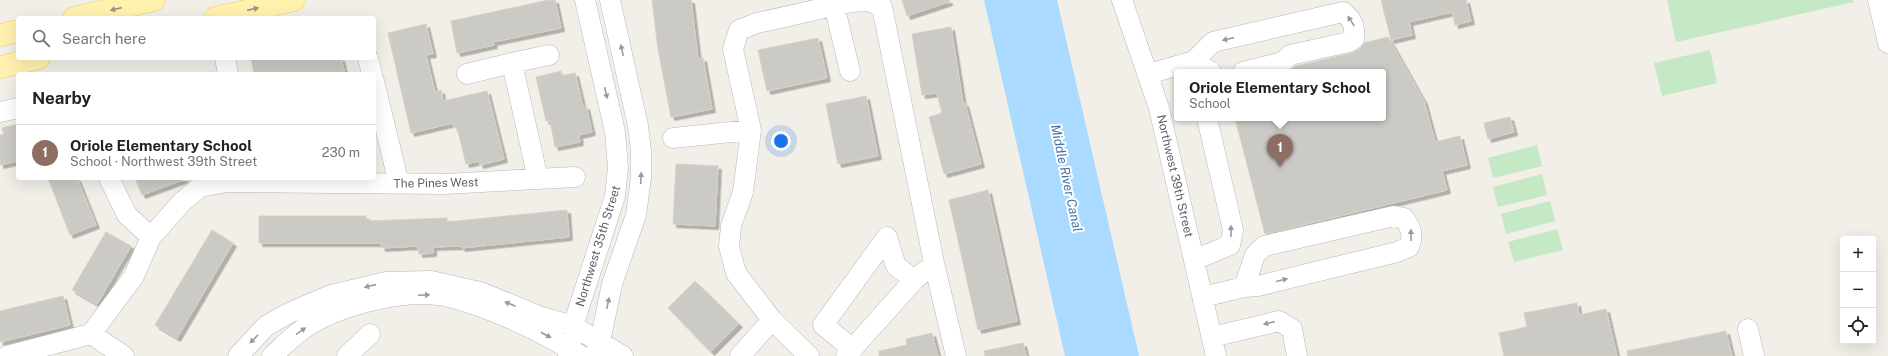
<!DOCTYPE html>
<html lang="en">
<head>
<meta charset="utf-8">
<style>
  :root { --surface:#fff; --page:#f6f6f6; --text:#222; --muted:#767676; --line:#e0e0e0; --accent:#db2777 }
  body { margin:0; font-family:"Public Sans",sans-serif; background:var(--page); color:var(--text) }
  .controls { position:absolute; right:12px; bottom:12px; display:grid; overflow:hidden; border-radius:4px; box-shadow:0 4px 16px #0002 }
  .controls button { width:36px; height:36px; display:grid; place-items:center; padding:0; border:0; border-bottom:1px solid var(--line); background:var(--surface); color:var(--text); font:20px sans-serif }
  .you { position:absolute; left:781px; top:141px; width:14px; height:14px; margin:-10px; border:3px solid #fff; border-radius:50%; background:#1a73e8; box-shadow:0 0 0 6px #1a73e833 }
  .badge { display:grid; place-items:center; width:26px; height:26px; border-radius:50%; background:var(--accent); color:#fff; font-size:13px; font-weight:700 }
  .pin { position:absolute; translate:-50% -33px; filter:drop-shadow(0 1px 2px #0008) }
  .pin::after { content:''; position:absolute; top:21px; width:14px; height:12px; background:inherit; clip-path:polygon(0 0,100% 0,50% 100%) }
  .popup { position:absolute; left:1174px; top:69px; width:212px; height:52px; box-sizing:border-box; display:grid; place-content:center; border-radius:4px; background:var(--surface); filter:drop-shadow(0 1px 3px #0005); font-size:13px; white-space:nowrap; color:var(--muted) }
  .popup b { font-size:15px; color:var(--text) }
  .popup::after { content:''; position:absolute; left:50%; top:100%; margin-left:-8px; border:8px solid transparent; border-top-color:var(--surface) }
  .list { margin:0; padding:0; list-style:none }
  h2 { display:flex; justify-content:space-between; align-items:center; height:52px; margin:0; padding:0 16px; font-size:17px }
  h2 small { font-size:13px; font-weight:400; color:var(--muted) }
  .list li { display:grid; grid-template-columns:26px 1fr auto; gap:12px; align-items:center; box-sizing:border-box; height:56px; padding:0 16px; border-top:1px solid var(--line) }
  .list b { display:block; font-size:15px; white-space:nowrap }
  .list p { margin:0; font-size:13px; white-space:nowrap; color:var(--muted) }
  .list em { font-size:13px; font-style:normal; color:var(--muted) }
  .icon { flex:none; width:22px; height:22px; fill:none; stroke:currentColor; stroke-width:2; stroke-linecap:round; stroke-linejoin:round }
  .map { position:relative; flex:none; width:1888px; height:356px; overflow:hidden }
  .search { position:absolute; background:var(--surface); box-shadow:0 4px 16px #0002; left:16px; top:16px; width:360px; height:44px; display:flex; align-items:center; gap:10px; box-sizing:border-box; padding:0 14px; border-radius:4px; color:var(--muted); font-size:15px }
  .panel { position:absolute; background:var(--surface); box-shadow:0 4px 16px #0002; left:16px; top:72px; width:360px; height:108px; border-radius:4px }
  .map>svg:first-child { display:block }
  .green { fill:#c5e8c5 }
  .water { fill:#aadaff }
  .building { fill:#cccac5; stroke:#d6d1c6; filter:url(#shadow) }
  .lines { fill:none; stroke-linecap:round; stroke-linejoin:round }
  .minor-casing { stroke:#b5b8bc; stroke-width:21 }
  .major-casing { stroke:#f2c960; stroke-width:23 }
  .minor { stroke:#fff; stroke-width:20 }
  .major { stroke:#fff2af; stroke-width:22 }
  .oneway { fill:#979581 }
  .oneway2 { fill:#979a9d }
  .labels { text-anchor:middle; stroke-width:4; stroke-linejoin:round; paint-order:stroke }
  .street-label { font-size:12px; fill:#5f6368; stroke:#fff }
  .water-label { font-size:13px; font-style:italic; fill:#4174aa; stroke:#fff }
</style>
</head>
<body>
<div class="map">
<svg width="1888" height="356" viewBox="0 0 1888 356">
  <defs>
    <filter id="shadow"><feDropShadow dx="3.5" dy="3.5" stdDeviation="0" flood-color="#0004"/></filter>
  </defs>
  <rect width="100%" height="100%" fill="#f1efe8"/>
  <path class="green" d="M1667 0H1853L1854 2 1676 42Z
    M1710 50 1717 83 1662 96 1654 63Z
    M1537 145 1542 166 1493 178 1488 158Z
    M1542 174 1547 195 1498 207 1493 187Z
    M1550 201 1555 221 1506 234 1501 214Z
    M1557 229 1563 250 1514 262 1508 242Z"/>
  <path class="water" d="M984 0H1057L1139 356H1065Z"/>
  <path class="building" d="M549 0H555L561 28 493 42 494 45 457 53 451 21Z
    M652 0H691L698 59 703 58 712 109 671 117 658 49Z
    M902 0H949V2L907 16Z
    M1381 0H1466L1471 21 1455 25 1452 12 1409 22 1412 35 1391 40Z
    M426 24 433 54 426 55 435 92 441 90 443 101 487 91 504 159 480 165 479 161 466 164 457 127 454 128 453 123 411 133 388 33Z
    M951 27 963 103H965L981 164 944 174 929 117 942 113 937 93 922 95 912 34Z
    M1388 37 1424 101 1435 142 1460 136 1467 165 1442 171 1447 190 1265 234 1235 118H1383V72H1288L1296 66 1352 53 1360 49 1364 43Z
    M818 38 827 78 767 91 758 50Z
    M251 58H341L345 74H254Z
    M561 71 562 76 575 73 583 107 586 106 592 132 579 135 580 142 555 147 550 120 546 121 536 77Z
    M866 96 878 156 838 164 826 104Z
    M1510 117 1514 132 1488 139 1484 123Z
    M18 124V161L0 165V135L4 134 2 128Z
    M676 164 718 166 715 226 673 224Z
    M48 178H77L96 225 70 235Z
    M135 178H185V179L142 195Z
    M988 190 1017 321 978 330 949 200Z
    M567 210 569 237 462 248 461 246 433 247V253L419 254 418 246 382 248 381 243H259V216H366V221L447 218V222Z
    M212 230 233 243 177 338 155 325Z
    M106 232 131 246 97 304 72 290Z
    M695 281 739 324 711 352 668 308Z
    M63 296 70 325 0 342V311Z
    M1577 303 1579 315 1606 309 1617 356H1504L1499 333 1527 327 1524 313Z
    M1726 331 1732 356H1628L1627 351Z
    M932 333 938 356H879V351L907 345 906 339Z
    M1023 343 1026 356H985L984 351Z"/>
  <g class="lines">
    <g class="minor-casing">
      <path id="minor" d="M1122 0 1159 108 1216 356
        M1878 0 1888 43
        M834 5 850 71
        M225 58 228 74
        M368 58 372 74
        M1194 61 1211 72
        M467 74 512 63
        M1148 74 1194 61 1213 42 1343 12C1353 20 1355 26 1354 39L1349 42 1290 55 1283 62 1243 72
        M374 81 399 184
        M0 112 18 108
        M673 138 751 130
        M109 178 127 215 151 237
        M538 179 512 63 549 55
        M1194 260 1230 245 1233 230 1207 118
        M1203 297 1244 287 1258 286 1397 252 1409 247C1414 235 1411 228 1404 218L1394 216 1264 246 1255 255 1244 287
        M1748 329 1754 356
        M1212 337 1279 321 1292 329 1297 356
        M853 349 823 325 887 237 896 266 914 280
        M7 356 91 334
        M124 356 91 334 134 276 151 237 182 202 200 187 227 182 444 184 575 177
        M238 356 266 326 289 313 331 295 386 282 431 281 480 292 539 316 573 326 623 356
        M272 356C281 348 290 339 299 332 331 307 398 290 438 295 451 296 466 302 479 306 515 319 547 335 580 355
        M347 356 370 334
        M568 356 573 326 615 196 618 168 615 132 585 0
        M594 356 600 342 612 284 636 215 641 178V151L638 126 610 0
        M740 356 772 320
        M809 356 772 320 736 273 729 246 731 226 743 192 751 130 733 49 739 30 757 23 851 2 869 1 882 7 934 263 956 356
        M846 356 914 280 925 271"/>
    </g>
    <g class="major-casing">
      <path id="major" d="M74 18 154 0
        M215 18 294 0
        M0 35 18 31
        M0 67 39 58"/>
    </g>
    <use href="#minor" class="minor"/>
    <use href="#major" class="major"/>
  </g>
  <defs><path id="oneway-solid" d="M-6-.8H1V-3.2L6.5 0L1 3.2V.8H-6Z"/></defs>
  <g class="oneway">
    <use href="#oneway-solid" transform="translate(116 9) rotate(167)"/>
    <use href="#oneway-solid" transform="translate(253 9) rotate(-13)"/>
  </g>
  <g class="oneway2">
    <use href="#oneway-solid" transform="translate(1351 21) rotate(-124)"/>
    <use href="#oneway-solid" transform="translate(1228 39) rotate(167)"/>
    <use href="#oneway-solid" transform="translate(622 50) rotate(-103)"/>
    <use href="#oneway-solid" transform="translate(606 93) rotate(77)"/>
    <use href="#oneway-solid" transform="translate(641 178) rotate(-87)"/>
    <use href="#oneway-solid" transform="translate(1231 231) rotate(-90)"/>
    <use href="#oneway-solid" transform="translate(1411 235) rotate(-91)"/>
    <use href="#oneway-solid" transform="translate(1282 280) rotate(-14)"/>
    <use href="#oneway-solid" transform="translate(370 286) rotate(167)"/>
    <use href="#oneway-solid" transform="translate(424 295) rotate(-2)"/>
    <use href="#oneway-solid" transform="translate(608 303) rotate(-78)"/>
    <use href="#oneway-solid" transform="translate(510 304) rotate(-157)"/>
    <use href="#oneway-solid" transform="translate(1269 323) rotate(166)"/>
    <use href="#oneway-solid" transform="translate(301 331) rotate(-35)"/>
    <use href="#oneway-solid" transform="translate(546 335) rotate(28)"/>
    <use href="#oneway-solid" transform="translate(254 339) rotate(135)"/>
  </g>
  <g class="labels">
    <g class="street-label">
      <text transform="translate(1175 176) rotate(77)" y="4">Northwest 39th Street</text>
      <text transform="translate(436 183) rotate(-1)" y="4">The Pines West</text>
      <text transform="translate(598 246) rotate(-73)" y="4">Northwest 35th Street</text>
    </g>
    <g class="water-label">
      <text transform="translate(1067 178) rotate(78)" y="5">Middle River Canal</text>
    </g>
  </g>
</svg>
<div class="controls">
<button>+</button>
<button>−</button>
<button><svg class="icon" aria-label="locate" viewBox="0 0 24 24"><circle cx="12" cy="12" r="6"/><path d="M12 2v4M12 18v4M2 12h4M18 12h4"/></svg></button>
</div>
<div class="you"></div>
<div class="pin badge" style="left:1280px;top:167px;background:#8d6e63">1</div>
<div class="popup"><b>Oriole Elementary School</b>School</div>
<div class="search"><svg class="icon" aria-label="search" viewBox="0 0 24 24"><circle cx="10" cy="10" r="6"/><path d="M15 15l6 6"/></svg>Search here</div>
<section class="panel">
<h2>Nearby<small></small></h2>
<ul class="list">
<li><span class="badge" style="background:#8d6e63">1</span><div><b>Oriole Elementary School</b><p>School · Northwest 39th Street</p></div><em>230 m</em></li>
</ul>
</section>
</div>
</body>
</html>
